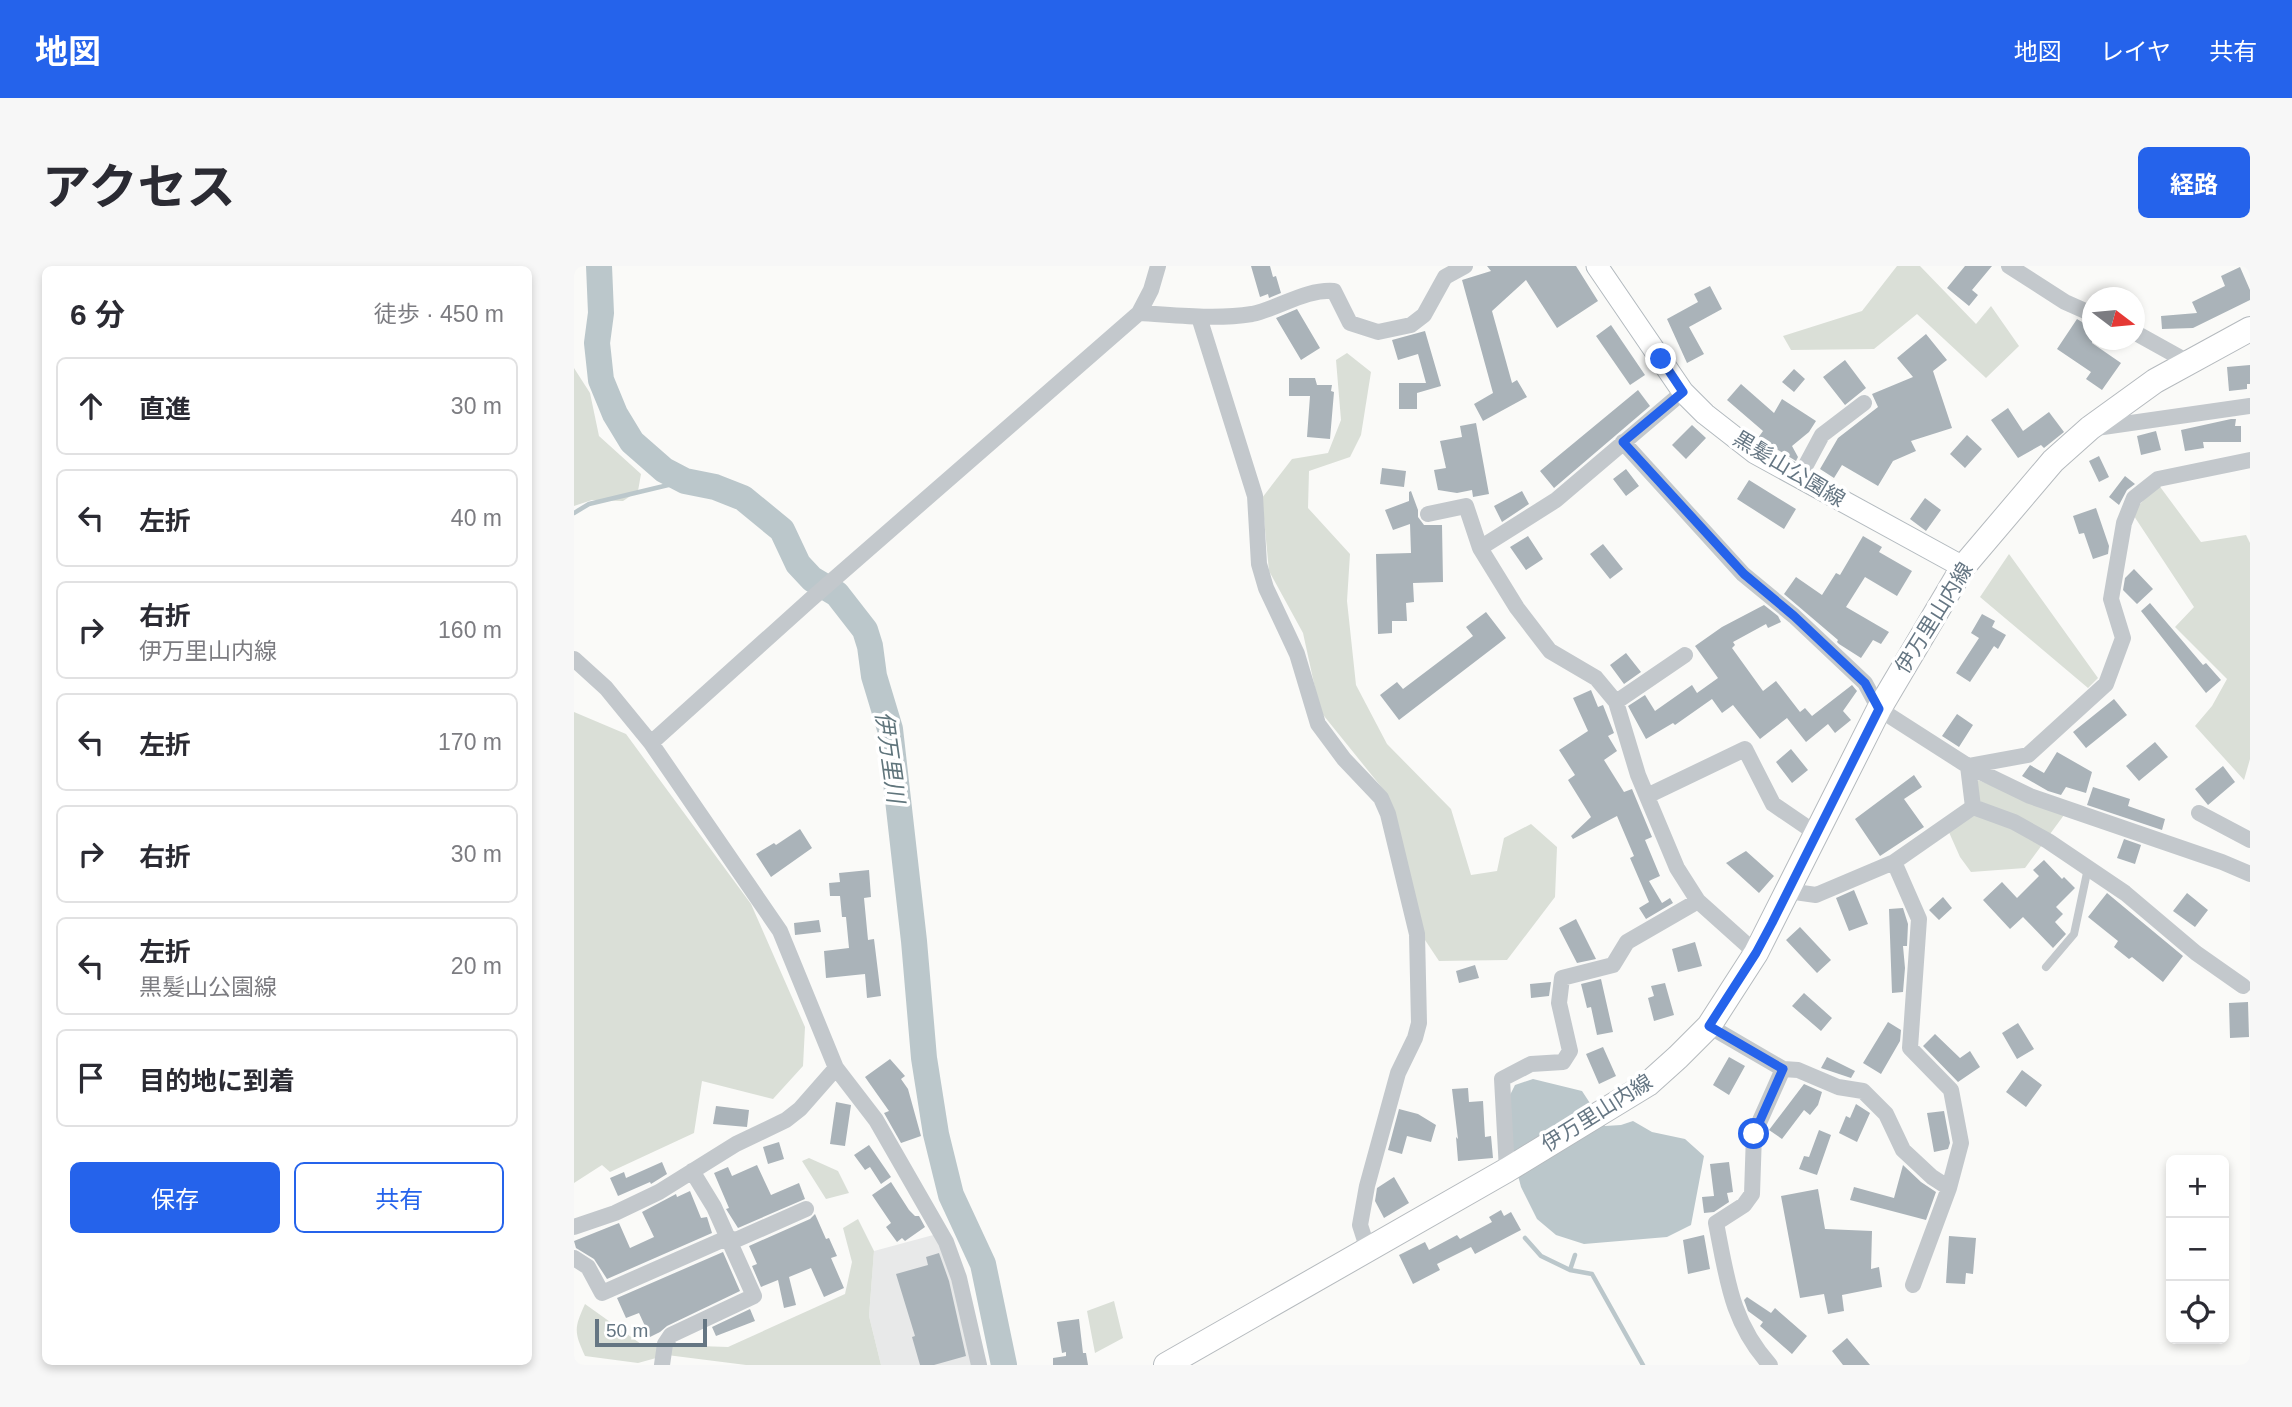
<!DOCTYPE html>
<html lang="ja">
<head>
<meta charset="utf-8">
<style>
  :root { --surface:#fff; --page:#f7f7f7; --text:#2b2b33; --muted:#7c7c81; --line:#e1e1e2; --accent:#2563eb }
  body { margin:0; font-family:Helvetica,"Noto Sans JP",sans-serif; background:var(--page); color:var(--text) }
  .controls { position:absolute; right:21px; bottom:21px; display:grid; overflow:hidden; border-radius:10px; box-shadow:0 4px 10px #0003 }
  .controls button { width:63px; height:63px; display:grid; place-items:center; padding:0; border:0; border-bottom:2px solid var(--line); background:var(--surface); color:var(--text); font:35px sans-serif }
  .compass { position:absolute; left:1508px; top:21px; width:63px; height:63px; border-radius:50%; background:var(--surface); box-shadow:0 4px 10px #0003; rotate:106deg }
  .scale { position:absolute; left:21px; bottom:18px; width:112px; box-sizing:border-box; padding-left:7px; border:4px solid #657683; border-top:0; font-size:19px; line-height:24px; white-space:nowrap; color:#657683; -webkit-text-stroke:5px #fff; paint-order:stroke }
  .stop { position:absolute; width:21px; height:21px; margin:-16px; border:5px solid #2563eb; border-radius:50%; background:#fff }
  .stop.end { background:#2563eb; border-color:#fff; box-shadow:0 2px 7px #0008 }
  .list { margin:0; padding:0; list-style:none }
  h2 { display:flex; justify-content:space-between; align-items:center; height:91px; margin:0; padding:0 28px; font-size:30px }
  h2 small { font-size:23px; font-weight:400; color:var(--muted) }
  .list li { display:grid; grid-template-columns:46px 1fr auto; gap:21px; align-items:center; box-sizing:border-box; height:98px; margin:0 14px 14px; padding:0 14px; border:2px solid var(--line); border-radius:10px }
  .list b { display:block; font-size:26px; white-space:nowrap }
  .list p { margin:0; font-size:23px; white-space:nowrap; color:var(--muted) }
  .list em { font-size:23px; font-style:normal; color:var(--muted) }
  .actions { display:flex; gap:14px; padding:21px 28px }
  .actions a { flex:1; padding:16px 0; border:2px solid var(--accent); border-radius:10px; text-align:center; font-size:24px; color:var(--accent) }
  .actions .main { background:var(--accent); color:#fff }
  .icon { flex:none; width:38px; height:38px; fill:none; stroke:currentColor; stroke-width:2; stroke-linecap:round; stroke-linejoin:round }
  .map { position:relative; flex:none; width:1676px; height:1099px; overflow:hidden; border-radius:10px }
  header { display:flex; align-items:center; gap:42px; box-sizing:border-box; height:98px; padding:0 35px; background:var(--accent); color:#fff }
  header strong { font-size:33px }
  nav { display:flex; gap:38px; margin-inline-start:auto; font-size:24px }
  .intro { display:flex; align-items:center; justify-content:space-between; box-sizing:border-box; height:168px; padding:0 42px }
  h1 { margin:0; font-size:49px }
  .button { padding:18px 32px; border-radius:10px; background:var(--accent); color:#fff; font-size:24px; font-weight:700 }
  main { display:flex; gap:42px; padding:0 42px }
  aside { flex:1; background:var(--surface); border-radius:10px; box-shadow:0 4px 10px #0003 }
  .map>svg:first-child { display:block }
  .built { fill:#e8e9e9 }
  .green { fill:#dadfd7 }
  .water { fill:#bbc7cb }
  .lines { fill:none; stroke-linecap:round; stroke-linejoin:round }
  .stream { stroke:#bbc7cb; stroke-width:4.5 }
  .river { stroke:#bbc7cb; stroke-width:26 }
  .building { fill:#aab3b9 }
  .secondary-casing { stroke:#b3babf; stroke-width:23 }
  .primary-casing { stroke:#b5babe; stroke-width:26 }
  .lane { stroke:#c3c8cc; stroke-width:8 }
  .street { stroke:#c3c8cc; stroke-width:16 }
  .secondary { stroke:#fff; stroke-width:21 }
  .primary { stroke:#fff; stroke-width:24 }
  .route { stroke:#2563eb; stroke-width:9 }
  .labels { text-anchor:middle; stroke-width:7; stroke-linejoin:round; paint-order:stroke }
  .street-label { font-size:21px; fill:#657683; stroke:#fff }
  .water-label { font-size:23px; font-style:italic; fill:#60757c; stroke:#fff }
</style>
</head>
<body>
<header>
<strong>地図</strong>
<nav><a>地図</a><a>レイヤ</a><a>共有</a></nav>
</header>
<div class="intro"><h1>アクセス</h1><a class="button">経路</a></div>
<main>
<aside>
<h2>6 分<small>徒歩 · 450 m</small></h2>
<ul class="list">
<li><svg class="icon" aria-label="ahead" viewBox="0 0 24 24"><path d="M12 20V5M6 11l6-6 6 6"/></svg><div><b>直進</b></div><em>30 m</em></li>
<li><svg class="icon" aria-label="left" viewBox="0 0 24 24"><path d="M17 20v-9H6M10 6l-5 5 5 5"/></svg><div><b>左折</b></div><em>40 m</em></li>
<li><svg class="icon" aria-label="right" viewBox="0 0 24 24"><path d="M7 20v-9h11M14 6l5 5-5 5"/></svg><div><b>右折</b><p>伊万里山内線</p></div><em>160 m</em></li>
<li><svg class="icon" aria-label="left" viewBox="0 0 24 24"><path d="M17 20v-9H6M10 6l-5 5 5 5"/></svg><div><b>左折</b></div><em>170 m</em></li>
<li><svg class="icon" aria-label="right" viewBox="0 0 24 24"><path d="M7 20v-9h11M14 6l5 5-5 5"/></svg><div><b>右折</b></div><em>30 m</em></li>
<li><svg class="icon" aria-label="left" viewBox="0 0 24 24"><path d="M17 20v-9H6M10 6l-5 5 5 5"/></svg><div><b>左折</b><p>黒髪山公園線</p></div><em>20 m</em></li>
<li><svg class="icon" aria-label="arrive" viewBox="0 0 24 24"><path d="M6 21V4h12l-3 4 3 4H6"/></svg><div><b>目的地に到着</b></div></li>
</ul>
<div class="actions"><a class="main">保存</a><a>共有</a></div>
</aside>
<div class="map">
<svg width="1676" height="1099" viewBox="0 0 1676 1099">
  <rect width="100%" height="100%" fill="#fafaf8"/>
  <path class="built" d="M363 968 380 1013 401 1099H307L295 1050 300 985Z"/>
  <path class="green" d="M1323 0H1346L1402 58 1417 40 1445 80 1412 112 1343 48 1300 83 1217 84 1209 70 1288 45Z
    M773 87 797 106 787 169 776 191 735 205 734 242 776 288 773 335 782 419 813 478 877 543 897 609 923 605 930 572 957 558 983 581 981 631 933 694 865 695 849 671 813 528 746 445 729 367 695 305 688 232 718 193 754 187 767 154 762 94Z
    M0 102 16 127 25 170 67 208 64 225 49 235 18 234 0 240Z
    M1584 218 1627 276 1672 269 1676 277V493L1670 514 1621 460 1638 440 1653 413 1601 361 1620 341 1558 247Z
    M1435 288 1524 412 1514 422 1406 331Z
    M0 446 52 468 177 638 231 761 229 800 199 833 128 815 120 867 36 906 28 899 0 917Z
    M1404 514 1490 549 1451 602 1397 606 1386 591 1374 564 1399 547Z
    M235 892 264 905 275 927 252 933 228 895Z
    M284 953 300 985 295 1050 307 1099H172L93 1089 64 1097 11 1090C0 1066 0 1062 11 1038L67 1078 154 1081 271 1028 278 996 269 962Z
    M540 1035 549 1072 521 1087 513 1045Z"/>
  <path class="water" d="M959 813 1008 825 1031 860 1047 859 1059 855 1078 866 1111 873 1130 890 1117 959 1093 971 1010 978 982 969 963 953 947 921 937 883 935 831 941 819Z"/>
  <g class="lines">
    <path class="stream" d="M0 247 15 238 111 215
      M951 972 967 990 996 1004 1018 1008 1069 1099
      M996 1004 1001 989"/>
    <path class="river" d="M25 0 27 47 23 77 27 114 41 148 58 176 90 204 111 215 141 221 169 232 208 264 224 298 238 313 263 328 291 364 296 380 300 410 316 463 340 675 350 792 362 868 377 929 409 998 430 1099"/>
  </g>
  <path class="building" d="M677 0H696L699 11 702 10 707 27 695 32 694 28 686 31Z
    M913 0H1002L1024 35 983 62 952 14 918 45 938 117 943 114 953 131 909 155 900 138 919 127 888 14 917 5Z
    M1391 0H1418L1398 24 1404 29 1395 40 1373 22Z
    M1666 1 1676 24V34L1619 62 1588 63 1587 50 1623 47 1618 36 1651 20 1647 10Z
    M1136 20 1148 43 1115 61 1130 88 1113 97 1093 53 1124 36 1120 28Z
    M723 43 746 82 727 94 702 52Z
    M1503 53 1518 62V77L1547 97 1528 124 1512 113 1517 106 1483 83Z
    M1037 59 1071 109 1056 119 1022 70Z
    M851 65 867 120 843 127V143H825V117H852L844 88 824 94 818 74Z
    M1352 68 1373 94 1359 105 1378 162 1337 175 1342 185 1319 195 1304 220 1268 199 1260 212 1246 203 1264 172 1304 141 1298 128 1339 111 1323 92Z
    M1271 94 1292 122 1271 139 1249 111Z
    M1676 99V118H1673V123L1655 125 1653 101Z
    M1220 103 1231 113 1220 126 1208 116Z
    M715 112H741L743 119H758L757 125 760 126 756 173 733 171 736 130H715Z
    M1167 118 1200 147 1208 133 1242 155 1235 166 1218 180 1224 191 1222 195 1184 172 1189 165 1153 134Z
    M1064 124 1076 140 980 222 966 205Z
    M1434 142 1449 165 1475 146 1490 166 1470 182 1467 179 1444 192 1417 154Z
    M1657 153H1662L1661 160H1667V176H1629L1630 182 1611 185 1607 164Z
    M902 157 915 228 899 231 898 224 883 227 864 224 860 204 872 202 866 175 888 171 886 160Z
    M1118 159 1132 172 1112 193 1098 179Z
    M1582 165 1587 184 1567 189 1563 170Z
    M1393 169 1408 183 1391 202 1376 188Z
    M1525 190 1535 211 1525 216 1515 195Z
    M808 202 832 205 830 221 806 218Z
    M1052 203 1065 220 1052 230 1039 213Z
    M1551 210 1561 218 1553 224 1545 239 1535 231Z
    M1175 214 1222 243 1210 263 1163 233Z
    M837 225 844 244V251L850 259H868L869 316 839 317 840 336 832 337 833 355H818V367L804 368 802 288 837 287 836 258 819 264 811 244 835 235V226Z
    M948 225 955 238 928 256 920 240Z
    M1351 232 1367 244 1352 265 1336 253Z
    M1522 242 1535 280 1534 288 1519 293 1510 267 1505 268 1499 250Z
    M954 270 969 293 952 304 936 281Z
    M1289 270 1308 281 1305 286 1338 305 1323 330 1291 311 1272 341 1315 366 1307 378 1299 374 1287 392 1265 378 1263 376 1264 374 1210 328 1222 311 1248 329 1262 307 1266 309Z
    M1029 278 1049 303 1036 313 1016 288Z
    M1560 303 1579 323 1563 338 1549 324 1551 312Z
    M1576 337 1629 399 1632 397 1647 414 1632 427 1567 345Z
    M1190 339 1204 350 1207 356 1194 362 1192 358 1159 376 1161 379 1158 382 1189 425 1202 415 1226 446 1231 442 1238 450 1278 419 1283 425 1269 445 1277 454 1261 467 1254 458 1232 476 1213 452 1186 473 1159 439 1148 447 1138 433 1101 459 1099 457 1072 473 1054 440 1071 429 1081 445 1118 419 1123 427 1144 412 1121 380 1148 361Z
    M912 346 932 372 825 454 806 429 823 416 829 423 899 370 892 361Z
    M1408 348 1421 355 1418 361 1432 369 1424 383 1420 380 1396 416 1382 407 1405 372 1397 367Z
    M1052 387 1067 406 1050 418 1036 399Z
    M1017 424 1024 441 1029 439 1040 467 1034 470 1043 485 1030 494 1050 526 1058 523 1078 571 1071 574 1086 610 1075 615 1088 637 1096 632 1099 637 1072 653 1065 642 1075 636 1056 592 1060 590 1043 550 999 573 997 570 1017 551 994 514 1001 509 985 484 1014 465 999 432Z
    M1540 433 1553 449 1512 482 1499 466Z
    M1383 448 1399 459 1385 481 1368 470Z
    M1581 476 1594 491 1565 515 1552 500Z
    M1217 483 1234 504 1218 517 1202 496Z
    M1483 486 1518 506 1512 527 1492 521 1487 529 1474 525 1448 510 1456 499 1470 507Z
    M1649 500 1661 516 1634 539 1621 523Z
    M1340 509 1348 521 1330 533 1350 561 1306 590 1281 553Z
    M1519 521 1556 533 1554 540 1591 553 1588 564 1513 539Z
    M226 563 238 582 197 611 182 588 200 577 202 579Z
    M1550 573 1567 579 1561 598 1543 592Z
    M1172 585 1200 610 1185 627 1152 597Z
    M1470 594 1488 613 1490 611 1501 622 1482 641 1489 648 1481 656 1492 668 1479 682 1449 651 1436 663 1409 634 1428 616 1443 632 1465 610 1459 604Z
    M295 604 297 631 290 632 294 674 300 673 307 730 293 732 291 708 252 712 250 685 275 682 272 651H268L266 630H256L255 617 266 616 265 607Z
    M1280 624 1294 658 1275 665 1262 632Z
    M1533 627 1609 690 1589 716 1558 691 1555 693 1540 681 1544 675 1514 651Z
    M1613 627 1634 644 1621 661 1599 645Z
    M1369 631 1378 642 1365 654 1355 644Z
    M1329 642 1334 658 1333 680H1329L1331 702 1329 726 1318 727 1315 643Z
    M1002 653 1022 693 1003 697 985 662Z
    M245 654 247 666 221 669 220 657Z
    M1226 661 1257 694 1243 707 1212 674Z
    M1121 676 1128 700 1104 706 1098 683Z
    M901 699 905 712 885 717 882 705Z
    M1027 713 1039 766 1023 769 1017 741 1013 742 1007 718Z
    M977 716 975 730 957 732 956 718Z
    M1091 717 1100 749 1080 755 1074 732 1080 730 1077 720Z
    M1230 727 1258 752 1247 765 1218 740Z
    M1674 736 1675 771 1656 772 1655 737Z
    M1314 756 1327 764 1326 775 1307 808 1289 797Z
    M1444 757 1460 783 1443 793 1428 767Z
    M1361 768 1386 792 1396 785 1406 801 1384 816 1349 780Z
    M1029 781 1042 810 1025 818 1012 788Z
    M1155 791 1171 800 1155 829 1139 819Z
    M1253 791 1281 805 1277 812 1247 802Z
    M316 793 331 810 327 813 334 823 347 870 327 877 310 847 315 845 291 811Z
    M1448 804 1468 819 1452 841 1432 826Z
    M1230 818 1248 826 1244 839 1236 849 1230 844 1208 873 1195 864Z
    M894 822 895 836 909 835 911 871 917 870 919 892 884 895 882 871 884 873 878 823Z
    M262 836 277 839 271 880 256 878Z
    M1282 838 1296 847 1283 876 1265 867 1272 850 1276 852Z
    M142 840 175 844 173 861 139 858Z
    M825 843 844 848 862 859 857 876 833 870 828 888 814 884Z
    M1370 845 1376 877 1374 883 1360 886 1353 847Z
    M1245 864 1257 869 1243 909 1225 903 1230 890 1235 891Z
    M205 876 210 893 194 898 189 881Z
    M295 879 317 911 307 918 296 901 291 904 280 889Z
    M88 896 93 908 77 918 76 916 44 930 36 912 50 906 52 912Z
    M1155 896 1159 926 1153 927 1155 936 1140 946 1130 947 1128 931 1140 930 1136 898Z
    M183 899 197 929 225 917 231 933 164 962 152 943 155 942 140 907 154 901 158 910Z
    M1329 899 1347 916 1362 926 1352 954 1276 934 1280 921 1320 932Z
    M820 911 835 937 810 952 801 935 803 922Z
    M317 916 335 944 341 950H345L351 961 331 975 328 972 323 976 312 961 317 957 298 929Z
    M1244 923 1251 963 1298 965 1297 1003 1305 1001 1308 1021 1268 1029 1270 1045 1254 1048 1250 1028 1226 1032 1207 930Z
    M116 925 127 952 133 951 138 967 33 1013 20 993 2 982 0 975 45 957 56 982 80 971 68 946 102 928 103 931Z
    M927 944 930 950 937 946 947 964 901 988 897 981 863 998 866 1004 839 1018 825 989 851 976 855 984 883 969 886 973 918 956 915 951Z
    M241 948 252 973 255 972 263 990 257 992 270 1022 250 1031 237 1002 215 1011 222 1039 210 1042 204 1014 187 1021 178 1000 183 998 175 980 236 953Z
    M1130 969 1136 1003 1114 1008 1109 974Z
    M1375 970 1402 972 1399 1008 1392 1007 1391 1018 1372 1017Z
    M149 986 166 1025 93 1060 86 1066 76 1071 65 1047 52 1052 43 1032Z
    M365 987 375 1015 392 1090 360 1099H346L338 1071 341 1070 322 1008 354 999 352 991Z
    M1173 1031 1197 1047 1201 1042 1233 1070 1218 1088 1186 1060 1189 1056 1174 1045 1170 1034Z
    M176 1043 181 1055 142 1070 138 1061Z
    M505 1053 509 1087H512L514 1099H479V1092L492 1090V1086L488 1087 483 1056Z
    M1273 1072 1296 1099H1269L1258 1085Z"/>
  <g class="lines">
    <g class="secondary-casing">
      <path id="secondary" d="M1023 0 1109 126 1131 148 1181 187 1389 301"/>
    </g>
    <g class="primary-casing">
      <path id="primary" d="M592 1099 933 904 1074 818 1104 791 1135 760 1182 687 1305 443 1389 301 1479 195 1516 162 1581 115 1676 63"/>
    </g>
    <path class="lane" d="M1472 701 1500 668 1514 602"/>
    <path class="street" d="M1435 0 1491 36 1518 48
      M565 47C602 49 641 54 678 48 706 42 731 23 760 25L776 57 804 66 837 59 850 49 871 11 891 0
      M625 51 681 230 685 298 692 322 723 388 744 458 770 493 807 532 814 548 843 668 845 757 841 772 824 807 793 920 786 959 794 984
      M1560 66 1614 96
      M1109 126 982 234 906 282 943 342 976 385 1022 412 1042 436 1064 509 1103 602 1124 635 1182 687
      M1522 162 1676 140
      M1049 176 1169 308 1220 350 1291 417 1305 443 1394 500 1456 530 1648 596 1676 608
      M1225 212 1248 169 1290 137
      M854 248 892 240 906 282
      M0 393 32 422 77 477 206 665 262 802 302 854 372 976 385 1012 405 1099
      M1042 436 1111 389
      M77 477 236 334 565 47 577 24 584 0
      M1394 500 1454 489 1532 418 1549 372 1537 333 1550 257 1560 232 1584 213 1676 194
      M1394 500 1399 541 1440 556 1474 575 1551 627 1622 687 1669 720
      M1073 530 1171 483 1199 538 1243 568
      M1625 547 1676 574
      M1320 596 1345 653 1336 782 1377 824 1387 877 1375 922 1339 1019
      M1214 625 1242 629 1320 596 1399 541
      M1135 760 1209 803 1180 868 1178 928 1170 939 1142 957C1153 1012 1157 1056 1196 1099
      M1209 803 1224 804 1264 821 1289 825 1312 848 1329 884 1358 911 1375 922
      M933 904 928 813 957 798 989 796 996 785 985 737 988 712 1039 699 1053 676 1124 635
      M0 961 41 947 85 926 162 878 212 854 226 843 262 802
      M0 992 14 1001 28 1027 146 975 164 973 232 943
      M88 1099 91 1078 97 1069 180 1030 140 941 118 905"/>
    <use href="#secondary" class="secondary"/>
    <use href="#primary" class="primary"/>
  </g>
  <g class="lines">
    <path class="route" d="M1087 93 1109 126 1049 176 1170 308 1220 350 1291 417 1305 443 1198 657 1182 687 1135 760 1209 803 1180 868"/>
  </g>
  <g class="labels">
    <g class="street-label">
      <text transform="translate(1215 203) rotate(31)" y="7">黒髪山公園線</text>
      <text transform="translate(1360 352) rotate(-58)" y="7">伊万里山内線</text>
      <text transform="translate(1023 847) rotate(-32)" y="7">伊万里山内線</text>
    </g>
    <g class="water-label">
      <text transform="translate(316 491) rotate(82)" y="8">伊万里川</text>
    </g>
  </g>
</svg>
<div class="controls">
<button>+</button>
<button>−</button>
<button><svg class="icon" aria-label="locate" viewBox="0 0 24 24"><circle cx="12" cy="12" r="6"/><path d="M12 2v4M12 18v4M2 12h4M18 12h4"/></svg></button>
</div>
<svg class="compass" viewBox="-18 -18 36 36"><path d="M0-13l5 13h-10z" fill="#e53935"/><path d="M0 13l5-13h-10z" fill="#7c7c81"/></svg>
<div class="scale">50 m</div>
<div class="stop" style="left:1180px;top:868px"></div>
<div class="stop end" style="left:1087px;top:93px"></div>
</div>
</main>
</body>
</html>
